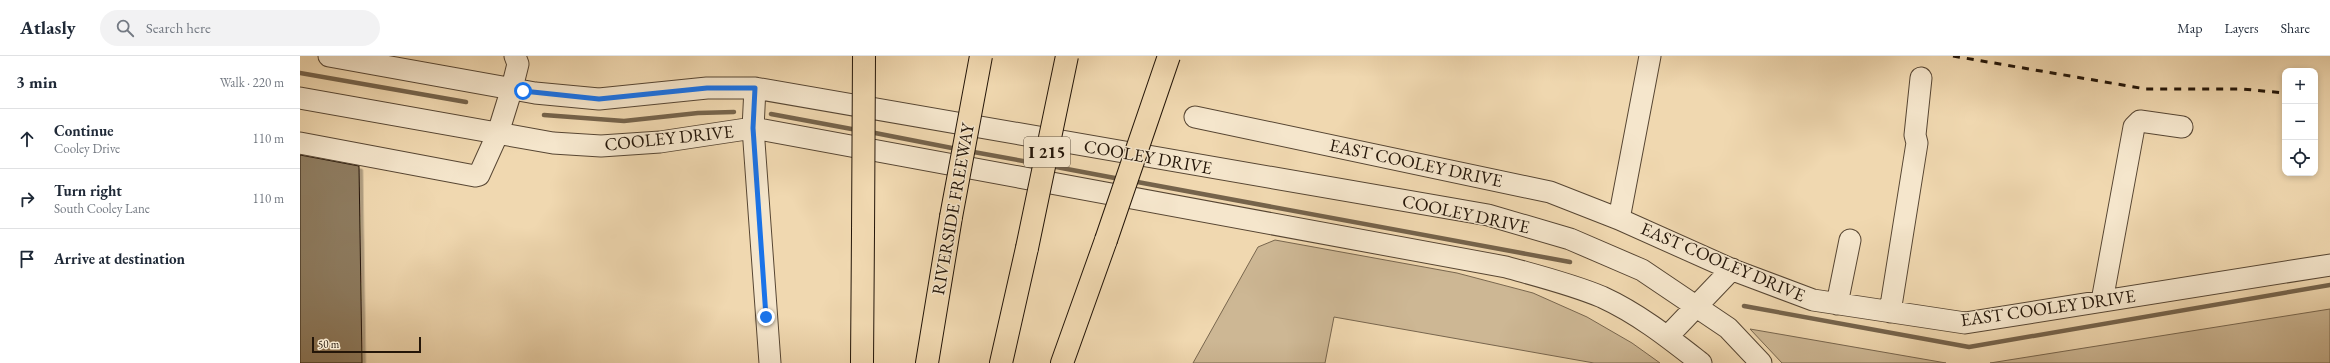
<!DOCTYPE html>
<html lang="en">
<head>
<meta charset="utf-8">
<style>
  :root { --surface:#fff; --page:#f2f2f3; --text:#1f2937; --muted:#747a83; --line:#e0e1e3 }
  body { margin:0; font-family:"EB Garamond",serif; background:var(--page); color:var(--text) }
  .controls { position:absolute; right:12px; top:12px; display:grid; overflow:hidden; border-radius:8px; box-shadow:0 2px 6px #0003 }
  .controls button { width:36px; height:36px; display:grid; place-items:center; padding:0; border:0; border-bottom:1px solid var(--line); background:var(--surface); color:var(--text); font:20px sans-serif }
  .scale { position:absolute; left:12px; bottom:10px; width:109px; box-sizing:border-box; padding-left:4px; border:2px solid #241609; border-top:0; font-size:11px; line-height:14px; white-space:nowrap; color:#241609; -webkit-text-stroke:3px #f5e6cc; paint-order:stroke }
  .stop { position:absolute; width:12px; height:12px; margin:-9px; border:3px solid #1a73e8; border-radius:50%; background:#fff }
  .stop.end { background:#1a73e8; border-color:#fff; box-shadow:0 1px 4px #0008 }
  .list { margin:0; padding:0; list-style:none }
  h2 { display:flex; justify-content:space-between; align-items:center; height:52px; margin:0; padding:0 16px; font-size:17px }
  h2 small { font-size:13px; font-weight:400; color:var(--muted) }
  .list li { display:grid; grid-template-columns:26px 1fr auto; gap:12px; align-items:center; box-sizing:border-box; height:60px; padding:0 16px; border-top:1px solid var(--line) }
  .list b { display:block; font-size:15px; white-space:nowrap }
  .list p { margin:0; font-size:13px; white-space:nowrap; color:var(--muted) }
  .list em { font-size:13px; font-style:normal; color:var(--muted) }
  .icon { flex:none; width:22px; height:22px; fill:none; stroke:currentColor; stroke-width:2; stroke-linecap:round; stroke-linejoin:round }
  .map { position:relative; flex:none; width:2030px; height:307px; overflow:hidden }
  header { display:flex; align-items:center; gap:24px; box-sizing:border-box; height:56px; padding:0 20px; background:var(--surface); border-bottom:1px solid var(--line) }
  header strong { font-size:19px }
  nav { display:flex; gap:22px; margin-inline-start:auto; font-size:14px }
  .search { width:280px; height:36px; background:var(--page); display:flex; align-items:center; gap:10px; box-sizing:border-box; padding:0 14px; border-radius:22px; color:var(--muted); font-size:15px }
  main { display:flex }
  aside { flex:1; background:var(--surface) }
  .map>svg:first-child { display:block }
  .green { fill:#cdb794; stroke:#78664e }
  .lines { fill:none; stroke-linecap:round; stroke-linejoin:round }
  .stream { stroke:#75634b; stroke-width:4.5 }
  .building { fill:#8e7b60; stroke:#241609; filter:url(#shadow) }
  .minor-casing { stroke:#574633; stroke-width:23 }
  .highway-casing { stroke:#241609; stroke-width:24 }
  .minor { stroke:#f5e6cc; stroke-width:21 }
  .highway { stroke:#f0d8b0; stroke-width:22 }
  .rail { stroke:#241609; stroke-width:3; stroke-dasharray:7 7; stroke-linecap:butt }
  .highway-bridge-casing { stroke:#241609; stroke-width:24; stroke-linecap:butt }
  .highway-bridge { stroke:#f0d8b0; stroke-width:22 }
  .route { stroke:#1a73e8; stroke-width:5 }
  .labels { text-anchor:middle; stroke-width:3; stroke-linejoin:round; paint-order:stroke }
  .shield { fill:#f5e6cc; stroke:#635444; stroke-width:1 }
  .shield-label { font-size:17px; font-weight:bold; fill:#241609 }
  .street-label { font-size:18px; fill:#241609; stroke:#f5e6cc }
</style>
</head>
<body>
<header>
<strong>Atlasly</strong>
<div class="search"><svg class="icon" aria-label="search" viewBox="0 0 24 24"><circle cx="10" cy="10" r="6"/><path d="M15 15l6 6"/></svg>Search here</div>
<nav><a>Map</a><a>Layers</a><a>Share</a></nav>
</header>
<main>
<aside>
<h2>3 min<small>Walk · 220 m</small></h2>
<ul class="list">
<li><svg class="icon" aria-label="ahead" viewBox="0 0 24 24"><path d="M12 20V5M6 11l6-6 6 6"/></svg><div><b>Continue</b><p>Cooley Drive</p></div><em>110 m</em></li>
<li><svg class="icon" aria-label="right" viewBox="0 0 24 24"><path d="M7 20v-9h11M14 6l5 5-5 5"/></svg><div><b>Turn right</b><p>South Cooley Lane</p></div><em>110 m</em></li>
<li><svg class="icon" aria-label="arrive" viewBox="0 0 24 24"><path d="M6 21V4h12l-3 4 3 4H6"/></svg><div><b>Arrive at destination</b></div></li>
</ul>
</aside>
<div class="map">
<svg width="2030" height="307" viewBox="0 0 2030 307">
  <defs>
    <filter id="shadow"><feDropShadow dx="3.5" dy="3.5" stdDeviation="0" flood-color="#0004"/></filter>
  </defs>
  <rect width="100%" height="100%" fill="#f0d8b0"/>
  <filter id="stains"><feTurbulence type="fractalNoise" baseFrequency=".005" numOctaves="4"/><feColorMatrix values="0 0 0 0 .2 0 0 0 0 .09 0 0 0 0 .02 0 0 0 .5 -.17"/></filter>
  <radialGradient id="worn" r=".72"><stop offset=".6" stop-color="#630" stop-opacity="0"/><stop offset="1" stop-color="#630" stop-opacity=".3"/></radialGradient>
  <path class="green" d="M975 184 1157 217 1233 237 1287 261 1332 287 1360 307H1294L1034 261 1025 307H893L958 191Z
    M2030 253V307H1690Z
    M1450 273 1646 307H1482Z"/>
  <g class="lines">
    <path class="stream" d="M0 17 166 46
      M471 58 557 74
      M244 59 324 65 398 57 434 56
      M570 76 657 93
      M668 95 740 108
      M751 110 820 123
      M832 125 1270 206
      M1444 250 1669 291 2030 229"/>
  </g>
  <path class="building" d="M0 99 59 110 62 307H0Z"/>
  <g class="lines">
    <g class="minor-casing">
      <path id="minor" d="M29 0 235 37 299 43 407 32H455L1188 159 1270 183 1342 214 1428 272 1461 307
        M455 32 453 72 470 307
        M0 42 253 87 301 90 360 86 453 72 1206 211C1238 220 1271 228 1302 241 1339 258 1369 282 1401 307
        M895 61 1250 136 1319 163 1433 214 1513 244 1665 267 2030 209
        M0 87 175 120 179 119 198 77 212 32 218 8 215 0
        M1319 163 1350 0
        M1802 245 1834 71 1840 65 1882 71
        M1537 248 1550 184
        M1590 256 1617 87 1615 79 1621 22
        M1368 280 1432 213"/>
    </g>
    <g class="highway-casing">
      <path id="highway" d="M562 307 563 177
        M627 307 651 161
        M701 307 727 192
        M762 307 806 184"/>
    </g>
    <use href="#minor" class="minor"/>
    <use href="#highway" class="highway"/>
    <path class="rail" d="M1653 0 1846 33H1942L1985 37"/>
    <g class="highway-bridge-casing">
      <path id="highway-bridge" d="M651 161 681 0
        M563 177 564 0
        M806 184 869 0
        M727 192 767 0"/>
    </g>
    <use href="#highway-bridge" class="highway-bridge"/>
  </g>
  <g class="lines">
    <path class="route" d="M223 35 299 43 407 32H455L453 72 466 261"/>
  </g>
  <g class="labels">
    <rect class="shield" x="724" y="81" width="46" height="30" rx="3"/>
    <g class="shield-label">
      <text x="747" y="102">I 215</text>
    </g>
    <g class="street-label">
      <text transform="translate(369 82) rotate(-6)" y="6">COOLEY DRIVE</text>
      <text transform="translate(848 101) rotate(10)" y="6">COOLEY DRIVE</text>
      <text transform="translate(1116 107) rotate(12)" y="6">EAST COOLEY DRIVE</text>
      <text transform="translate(653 153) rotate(-80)" y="6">RIVERSIDE FREEWAY</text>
      <text transform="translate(1166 158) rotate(12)" y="6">COOLEY DRIVE</text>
      <text transform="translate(1423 206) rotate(23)" y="6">EAST COOLEY DRIVE</text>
      <text transform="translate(1748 252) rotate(-8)" y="6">EAST COOLEY DRIVE</text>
    </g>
  </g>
  <rect width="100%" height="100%" filter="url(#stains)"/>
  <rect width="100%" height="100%" fill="url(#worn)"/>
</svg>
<div class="controls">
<button>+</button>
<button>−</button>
<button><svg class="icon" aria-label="locate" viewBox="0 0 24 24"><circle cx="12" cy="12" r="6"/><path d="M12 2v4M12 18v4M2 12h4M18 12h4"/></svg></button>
</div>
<div class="scale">50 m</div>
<div class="stop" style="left:223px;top:35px"></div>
<div class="stop end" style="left:466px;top:261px"></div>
</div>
</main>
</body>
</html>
